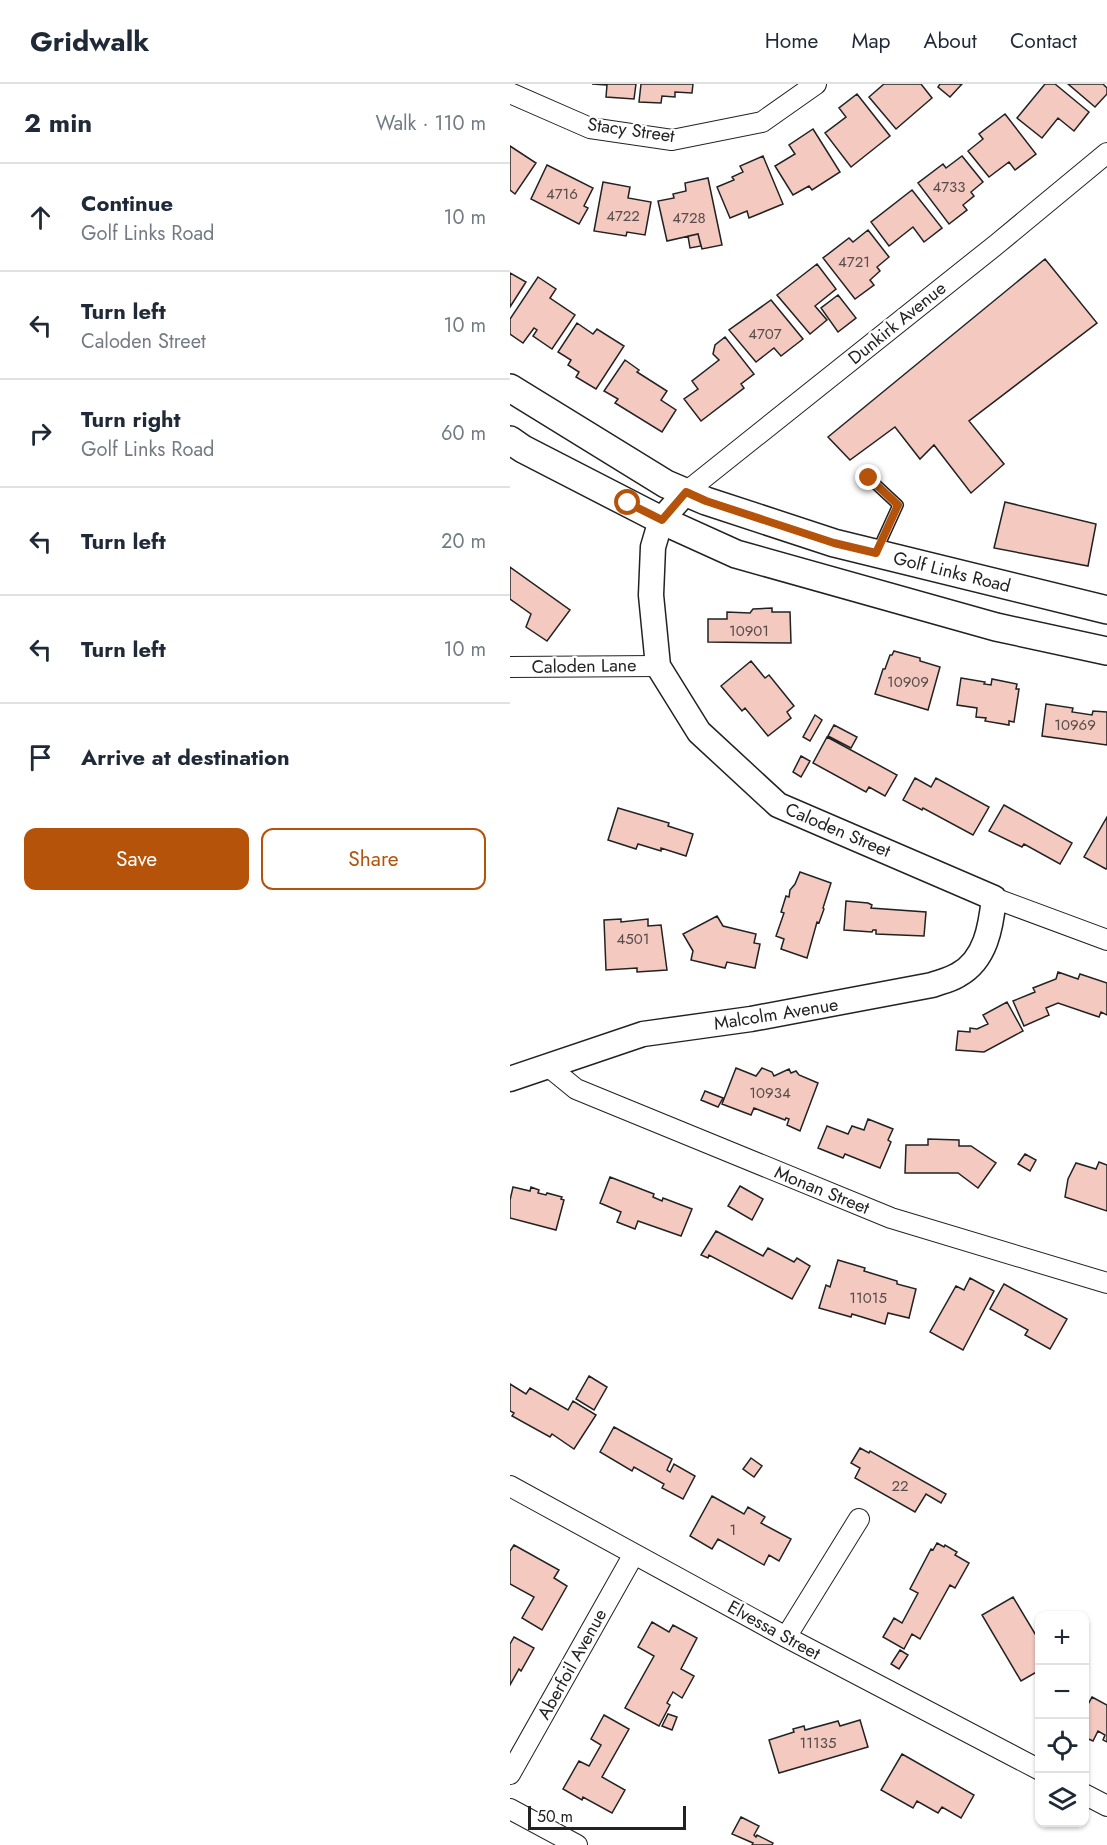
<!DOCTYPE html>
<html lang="en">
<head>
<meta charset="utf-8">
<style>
  :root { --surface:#fff; --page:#f6f6f7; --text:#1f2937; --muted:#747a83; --line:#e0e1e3; --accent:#b45309 }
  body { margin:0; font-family:Jost,sans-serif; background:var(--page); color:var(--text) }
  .controls { position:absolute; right:18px; bottom:18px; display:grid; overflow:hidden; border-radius:12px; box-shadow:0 2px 4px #0004 }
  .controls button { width:54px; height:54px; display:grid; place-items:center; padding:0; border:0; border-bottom:2px solid var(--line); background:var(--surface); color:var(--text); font:30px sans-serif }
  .scale { position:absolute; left:18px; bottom:15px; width:158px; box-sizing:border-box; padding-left:6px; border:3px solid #222; border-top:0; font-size:16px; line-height:21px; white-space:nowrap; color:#222; -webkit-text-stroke:4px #fff; paint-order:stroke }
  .stop { position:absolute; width:18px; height:18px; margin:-14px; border:4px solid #b45309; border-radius:50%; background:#fff }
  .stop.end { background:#b45309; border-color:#fff; box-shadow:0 2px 6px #0008 }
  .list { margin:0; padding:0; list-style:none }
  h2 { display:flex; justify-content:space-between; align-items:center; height:78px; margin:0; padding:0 24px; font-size:26px }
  h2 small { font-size:20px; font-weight:400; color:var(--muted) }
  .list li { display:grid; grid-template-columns:39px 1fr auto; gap:18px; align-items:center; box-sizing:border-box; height:108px; padding:0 24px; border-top:2px solid var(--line) }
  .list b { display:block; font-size:22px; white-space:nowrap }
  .list p { margin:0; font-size:20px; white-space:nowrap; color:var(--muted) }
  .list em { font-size:20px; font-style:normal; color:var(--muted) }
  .actions { display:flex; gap:12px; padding:18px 24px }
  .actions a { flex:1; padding:14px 0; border:2px solid var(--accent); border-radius:12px; text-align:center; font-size:21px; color:var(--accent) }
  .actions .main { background:var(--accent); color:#fff }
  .icon { flex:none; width:33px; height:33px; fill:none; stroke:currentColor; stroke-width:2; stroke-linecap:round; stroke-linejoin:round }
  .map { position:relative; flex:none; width:597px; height:1761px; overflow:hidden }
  header { display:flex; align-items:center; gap:36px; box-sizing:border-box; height:84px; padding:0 30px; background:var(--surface); border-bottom:2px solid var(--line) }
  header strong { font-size:28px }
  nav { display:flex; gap:33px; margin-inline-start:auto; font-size:21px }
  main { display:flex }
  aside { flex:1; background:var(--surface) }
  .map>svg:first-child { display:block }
  .building { fill:#f3c9c0; stroke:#222; stroke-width:1.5 }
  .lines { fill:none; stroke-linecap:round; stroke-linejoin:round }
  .service-casing { stroke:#222; stroke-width:12 }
  .minor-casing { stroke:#222; stroke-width:22 }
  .tertiary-casing { stroke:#222; stroke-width:27 }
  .secondary-casing { stroke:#222; stroke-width:30 }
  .service { stroke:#fff; stroke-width:9 }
  .minor { stroke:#fff; stroke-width:20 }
  .tertiary { stroke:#fff; stroke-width:24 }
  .secondary { stroke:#fff; stroke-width:27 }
  .route { stroke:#b45309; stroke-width:8 }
  .labels { text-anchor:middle; stroke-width:4.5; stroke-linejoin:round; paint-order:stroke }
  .number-label { font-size:15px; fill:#564c4a }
  .street-label { font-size:18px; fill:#222; stroke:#fff }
</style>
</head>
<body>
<header>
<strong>Gridwalk</strong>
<nav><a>Home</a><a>Map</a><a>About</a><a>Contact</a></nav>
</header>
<main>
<aside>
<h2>2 min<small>Walk · 110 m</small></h2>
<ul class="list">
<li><svg class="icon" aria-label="ahead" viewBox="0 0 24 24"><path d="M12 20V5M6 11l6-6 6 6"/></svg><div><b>Continue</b><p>Golf Links Road</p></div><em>10 m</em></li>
<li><svg class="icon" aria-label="left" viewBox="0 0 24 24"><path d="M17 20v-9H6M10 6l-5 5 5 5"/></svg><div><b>Turn left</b><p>Caloden Street</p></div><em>10 m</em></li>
<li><svg class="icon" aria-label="right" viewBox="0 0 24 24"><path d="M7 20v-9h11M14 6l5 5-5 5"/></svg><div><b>Turn right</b><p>Golf Links Road</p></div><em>60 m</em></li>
<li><svg class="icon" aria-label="left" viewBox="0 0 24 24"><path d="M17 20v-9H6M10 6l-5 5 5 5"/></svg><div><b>Turn left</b></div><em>20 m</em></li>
<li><svg class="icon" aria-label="left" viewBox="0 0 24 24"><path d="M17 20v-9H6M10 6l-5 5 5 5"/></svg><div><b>Turn left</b></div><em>10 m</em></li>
<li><svg class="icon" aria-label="arrive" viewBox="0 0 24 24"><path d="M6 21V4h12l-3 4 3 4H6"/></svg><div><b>Arrive at destination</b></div></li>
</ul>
<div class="actions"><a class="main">Save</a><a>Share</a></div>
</aside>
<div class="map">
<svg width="597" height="1761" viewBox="0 0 597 1761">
  <rect width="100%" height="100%" fill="#fff"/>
  <path class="building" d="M82 0H126L124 15 96 13 97 1Z
    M131 0H183L182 9 165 8V13L152 12 151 19 129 18Z
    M374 0H411L422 14 386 45 359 13Z
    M430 0H452L440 13 428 3Z
    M535 0H545L579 28 564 47 548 34 532 54 507 34Z
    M558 0H593L597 4V10L585 23Z
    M347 10 380 52 341 83 315 49 336 33 329 24Z
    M495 30 526 70 505 86 499 78 479 93 458 67 473 55 469 50Z
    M303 45 330 88 302 106 299 102 283 111 265 82 285 70 279 61Z
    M0 62 26 79 5 110 0 106Z
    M253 72 273 120 239 134 237 127 220 134 207 103 224 96 222 93 233 88 230 82Z
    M452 72 473 98 461 108 464 112 453 121 457 126 439 140 408 99 433 80 436 84Z
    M37 81 83 104 74 122 78 124 69 140 21 115Z
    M198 94 212 161 192 165 188 150 157 157 148 117 164 114 163 110 176 107 175 99Z
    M93 98 120 103 118 114 141 118 135 151 117 148 116 152 84 147Z
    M402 106 432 144 414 158 403 143 379 162 361 138Z
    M358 146 379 173 367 183 370 187 360 196 364 201 345 215 313 174 339 154 343 158Z
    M188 150 191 162 180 164 178 152Z
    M535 175 587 239 459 337 494 380 461 409 424 361 410 375 385 343 340 376 318 353Z
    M307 180 326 205 305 222 317 236 300 250 267 211Z
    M0 189 16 198 0 223Z
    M28 193 46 205 40 214 65 231 42 265 23 252 27 246 24 244 13 259 0 250V235Z
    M328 211 346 234 328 248 311 224Z
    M261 216 293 255 271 272 264 264 246 278 219 246Z
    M67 239 83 250 87 245 114 262 86 305 66 293 69 288 58 281 61 276 48 268Z
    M215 253 244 290 231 300 234 304 191 337 174 315 188 305 182 297 209 276 203 270 205 261Z
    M115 276 129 286 127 288 157 307 151 316 166 326 152 348 105 319 108 315 94 307Z
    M495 418 586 440 578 482 484 464Z
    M0 483 60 526 37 557 16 543 21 530 0 515Z
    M262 524V528H280L281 559 198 558V535H217V528L240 529 243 525Z
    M384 567 410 574V577L430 583 418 626 365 610 373 585H375L380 571H382Z
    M241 577 255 594 259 591 284 622 277 628 281 634 258 652 235 624 232 627 211 602Z
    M451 594 475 598 474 600 481 601 482 595 507 600 506 605H509L504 638 499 637V641L475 637 476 634 466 633 467 624 447 621Z
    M536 620 563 624 562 628 582 631 583 627 597 628V661L532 652Z
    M305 631 312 636 300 657 293 653Z
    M324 641 347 653 341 664 318 652Z
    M317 653 387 691 375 712 359 703 356 708 303 679Z
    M291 672 300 677 291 693 283 688Z
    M405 694 421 703 426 694 479 723 463 751 413 724 412 726 393 716Z
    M494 721 562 759 550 780 514 760 512 763 479 747Z
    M108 724 159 739 158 742 183 750 176 772 151 764V767L128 760 126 765 98 756Z
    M597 733V784L596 785 574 773Z
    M290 788 321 799 313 824 314 825 309 839 307 838 297 874 271 865 274 855 266 852 274 829 271 828 276 812 279 813 280 806 285 800Z
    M336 817 358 819 362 821 361 824 416 828 414 852 366 850V846H363L362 848 334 846Z
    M207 832 213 842 246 850 244 859 250 860 245 884 217 878 215 884 181 876 183 867 173 850Z
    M111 835V838L138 835V842L151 841 157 886 127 888V884L96 886 94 836Z
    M548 888 568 895 570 890 597 899V931L591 928 589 933 548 919 536 924 539 931 514 942 503 917 525 908 523 904 546 895Z
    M497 918 513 947 474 968 446 966 448 947 460 948V944L467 945 478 940 473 931Z
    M226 984 246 992 252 984 262 988 264 992 279 985 281 989 286 987 289 991 308 999 290 1047 277 1041 279 1035 276 1034 275 1036 244 1024 241 1031 212 1020Z
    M195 1007 213 1014 208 1023 191 1016Z
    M358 1035 383 1045 378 1056 381 1058 370 1084 335 1070 333 1074 308 1064 317 1042 338 1050 342 1042 354 1046Z
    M418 1055 449 1056V1062H461L486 1079 468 1104 448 1089H395L396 1061H418Z
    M515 1070 526 1076 520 1087 508 1080Z
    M589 1078 597 1081V1127L555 1113 558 1095 566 1079 586 1085Z
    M100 1093 144 1110 143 1113 152 1117 153 1114 182 1125 171 1152 128 1137 125 1145 107 1138 111 1128 90 1119Z
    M230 1102 253 1115 242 1136 218 1122Z
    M3 1103 20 1107 21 1103 29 1106 28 1109 36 1111 37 1109 52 1113 51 1115 54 1116 46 1146 0 1134V1116Z
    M206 1147 253 1172 258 1164 284 1178 287 1174 300 1182 282 1215 199 1171 198 1174 191 1171Z
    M328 1176 355 1184 354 1187 387 1197V1200L406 1205 399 1234 378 1229 375 1240 342 1230 341 1233 309 1224 316 1201 320 1203Z
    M460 1194 484 1207 453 1266 420 1248 446 1202 454 1206Z
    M494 1200 557 1235 540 1265 515 1251 518 1246 480 1225Z
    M79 1292 97 1303 84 1326 66 1315Z
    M0 1300 16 1310 20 1304 58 1326 63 1317 86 1331 64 1365 42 1350 40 1353 2 1332 4 1329 0 1327Z
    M104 1343 162 1375 157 1386 160 1388 164 1380 185 1392 173 1415 152 1404 154 1400 124 1383 122 1387 90 1368Z
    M350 1364 359 1369 360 1367 436 1410 431 1419 416 1410 405 1428 345 1394 350 1384 341 1379Z
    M241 1374 252 1382 244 1393 233 1385Z
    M202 1412 234 1430 238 1423 255 1433 251 1439 281 1455 269 1477 259 1471 254 1481 208 1455 202 1465 180 1452Z
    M427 1459 434 1463 435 1461 447 1468 445 1471 459 1479 445 1504 440 1501 410 1555 402 1550 394 1565 373 1553 384 1534 392 1539 408 1509 400 1505 421 1465 423 1466Z
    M4 1461 49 1486 44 1494 57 1502 32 1546 12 1534 24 1513 0 1500V1467Z
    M503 1513 530 1558V1586L511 1597 472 1531Z
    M142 1538 159 1548 163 1541 187 1554 171 1585 184 1592 172 1614 163 1608 157 1619 160 1621 149 1642 115 1624 144 1572 128 1563Z
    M4 1553 24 1564 11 1587 9 1585 0 1601V1560Z
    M390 1566 398 1571 389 1585 381 1580Z
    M582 1613 597 1621V1658L593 1656 595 1651 588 1647 583 1657 574 1653V1628Z
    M158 1630 167 1633 162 1646 152 1642Z
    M94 1631 119 1645 92 1693 115 1706 102 1729 73 1713 72 1716 53 1705 69 1677 79 1682 91 1661 81 1655Z
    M350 1636 358 1663 269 1689 259 1656 284 1648 283 1645 294 1642 295 1646 328 1637 330 1642Z
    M392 1670 464 1711 451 1734 432 1723 428 1729 407 1717 403 1724 371 1706Z
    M231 1733 249 1742 244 1751 246 1753 247 1751 263 1759 262 1761H242L243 1759 222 1750Z"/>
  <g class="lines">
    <g class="service-casing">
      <path id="service" d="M359 394 388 421 367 467"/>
    </g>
    <g class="minor-casing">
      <path id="minor" d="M0 9 80 44 162 56 252 38 306 0
        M176 408 487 160 597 69
        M0 583 148 582
        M484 814 597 856
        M39 983 66 1005 381 1134 597 1199
        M0 1402 276 1553 530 1686
        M276 1553 349 1435
        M0 1690 124 1470
        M574 1710 597 1722
        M0 1725 67 1761"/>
    </g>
    <g class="tertiary-casing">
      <path id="tertiary" d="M0 995 133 950 241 935 422 901C430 898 440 896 448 891 476 876 481 842 484 814L268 721 189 648 148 582 141 511 143 463 151 436 176 408"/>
    </g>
    <g class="secondary-casing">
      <path id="secondary" d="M0 304 156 400 196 417 324 459 597 526
        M0 356 13 365 151 436 226 470 486 543 597 567"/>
    </g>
    <use href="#service" class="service"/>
    <use href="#minor" class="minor"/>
    <use href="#tertiary" class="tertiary"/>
    <use href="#secondary" class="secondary"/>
  </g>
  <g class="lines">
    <path class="route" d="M118 419 152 436 176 408 196 417 324 459 366 469 388 421 359 394"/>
  </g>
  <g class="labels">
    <g class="number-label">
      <text x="439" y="108">4733</text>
      <text x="52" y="115">4716</text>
      <text x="113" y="137">4722</text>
      <text x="179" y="139">4728</text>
      <text x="344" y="183">4721</text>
      <text x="255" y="255">4707</text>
      <text x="239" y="552">10901</text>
      <text x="398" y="603">10909</text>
      <text x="565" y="646">10969</text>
      <text x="123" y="860">4501</text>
      <text x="260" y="1014">10934</text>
      <text x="358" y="1219">11015</text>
      <text x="390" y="1407">22</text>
      <text x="223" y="1451">1</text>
      <text x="308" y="1664">11135</text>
    </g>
    <g class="street-label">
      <text transform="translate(121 46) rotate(8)" y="6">Stacy Street</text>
      <text transform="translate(387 239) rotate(-39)" y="6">Dunkirk Avenue</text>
      <text transform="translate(442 488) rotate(14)" y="6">Golf Links Road</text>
      <text transform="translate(74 582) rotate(-1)" y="6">Caloden Lane</text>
      <text transform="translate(328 746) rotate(23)" y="6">Caloden Street</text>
      <text transform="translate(266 930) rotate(-9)" y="6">Malcolm Avenue</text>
      <text transform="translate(312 1106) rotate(22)" y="6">Monan Street</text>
      <text transform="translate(264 1546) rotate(29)" y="6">Elvessa Street</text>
      <text transform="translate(62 1580) rotate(-61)" y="6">Aberfoil Avenue</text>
    </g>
  </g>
</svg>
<div class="controls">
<button>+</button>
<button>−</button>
<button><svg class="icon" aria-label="locate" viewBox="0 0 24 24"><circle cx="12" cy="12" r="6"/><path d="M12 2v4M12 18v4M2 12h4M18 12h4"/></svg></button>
<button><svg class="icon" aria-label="layers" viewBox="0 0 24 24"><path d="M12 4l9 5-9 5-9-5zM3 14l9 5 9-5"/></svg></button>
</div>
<div class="scale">50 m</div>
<div class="stop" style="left:118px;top:419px"></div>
<div class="stop end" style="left:359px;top:394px"></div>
</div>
</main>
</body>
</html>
